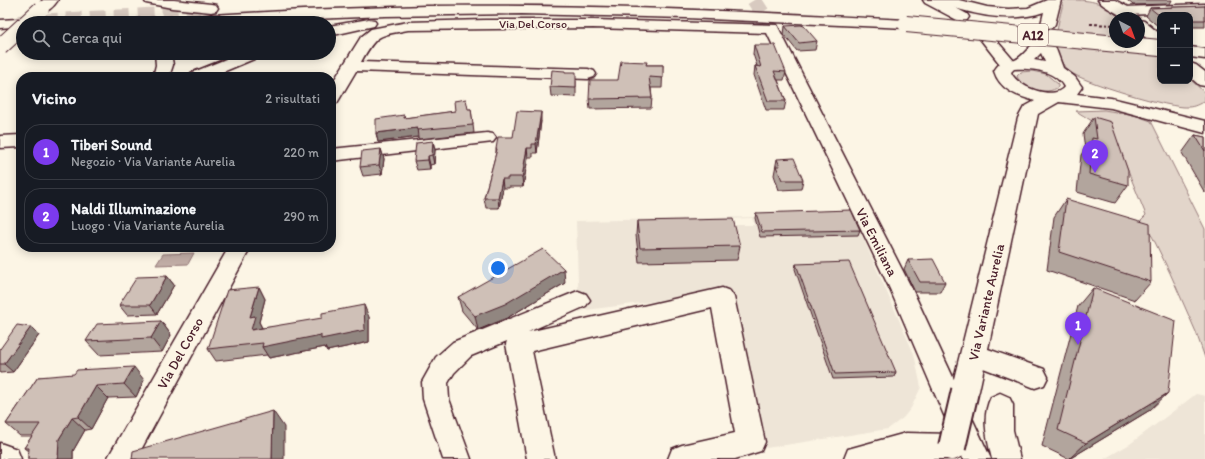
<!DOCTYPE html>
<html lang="it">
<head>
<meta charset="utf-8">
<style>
  :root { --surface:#171b24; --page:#242831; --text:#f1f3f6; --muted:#9ea1a6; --line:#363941; --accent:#7c3aed }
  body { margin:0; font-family:Itim,sans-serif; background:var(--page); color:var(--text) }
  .controls { position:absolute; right:12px; top:12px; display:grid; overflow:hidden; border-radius:8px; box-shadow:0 2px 10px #0003 }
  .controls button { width:36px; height:36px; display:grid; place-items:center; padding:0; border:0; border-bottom:1px solid var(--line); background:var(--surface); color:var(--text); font:20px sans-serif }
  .compass { position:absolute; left:1109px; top:12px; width:36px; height:36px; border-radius:50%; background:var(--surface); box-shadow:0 2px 10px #0003; rotate:139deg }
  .you { position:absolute; left:498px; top:268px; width:14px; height:14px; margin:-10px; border:3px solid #fff; border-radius:50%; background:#1a73e8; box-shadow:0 0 0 6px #1a73e833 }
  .badge { display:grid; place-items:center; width:26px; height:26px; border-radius:50%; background:var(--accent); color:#fff; font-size:13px; font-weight:700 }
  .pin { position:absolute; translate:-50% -33px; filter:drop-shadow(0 1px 2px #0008) }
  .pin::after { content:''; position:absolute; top:21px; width:14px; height:12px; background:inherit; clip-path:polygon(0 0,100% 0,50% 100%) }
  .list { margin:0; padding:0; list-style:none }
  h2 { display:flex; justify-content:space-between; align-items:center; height:52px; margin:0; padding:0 16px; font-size:17px }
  h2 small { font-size:13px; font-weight:400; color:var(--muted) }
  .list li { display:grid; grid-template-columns:26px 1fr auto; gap:12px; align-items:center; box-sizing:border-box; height:56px; margin:0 8px 8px; padding:0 8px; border:1px solid var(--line); border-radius:16px }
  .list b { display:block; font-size:15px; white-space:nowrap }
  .list p { margin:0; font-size:13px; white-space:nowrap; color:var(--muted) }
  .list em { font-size:13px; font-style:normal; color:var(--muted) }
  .icon { flex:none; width:22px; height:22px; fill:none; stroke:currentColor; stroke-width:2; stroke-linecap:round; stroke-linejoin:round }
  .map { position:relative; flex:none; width:1205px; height:459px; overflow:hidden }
  .search { position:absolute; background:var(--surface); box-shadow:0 2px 10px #0003; left:16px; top:16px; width:320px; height:44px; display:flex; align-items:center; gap:10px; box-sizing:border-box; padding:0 14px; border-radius:22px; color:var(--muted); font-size:15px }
  .panel { position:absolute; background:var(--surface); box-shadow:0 2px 10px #0003; left:16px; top:72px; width:320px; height:180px; border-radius:16px }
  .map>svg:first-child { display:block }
  .built { fill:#eee5d7; fill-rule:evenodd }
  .green { fill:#e2d5ca; stroke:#967a7a }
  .water { fill:#c0aca5; stroke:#917474 }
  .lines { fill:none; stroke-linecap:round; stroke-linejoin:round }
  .minor-tunnel { stroke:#d8cac0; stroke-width:15; stroke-dasharray:15 8; stroke-linecap:butt }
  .highway-tunnel { stroke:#d8cac0; stroke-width:16; stroke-dasharray:16 8; stroke-linecap:butt }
  .minor-casing { stroke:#4a1f2b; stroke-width:3 }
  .major-casing { stroke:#4a1f2b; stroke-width:3 }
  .highway-casing { stroke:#4a1f2b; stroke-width:3 }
  .path { stroke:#4a1f2b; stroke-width:2; stroke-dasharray:3 2; stroke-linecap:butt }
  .minor { fill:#fcf5e5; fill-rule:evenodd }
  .major { fill:#fcf5e5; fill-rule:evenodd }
  .highway { fill:#fcf5e5; fill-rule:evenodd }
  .major-bridge-casing { stroke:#4a1f2b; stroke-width:30; stroke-linecap:butt }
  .highway-bridge-casing { stroke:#4a1f2b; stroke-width:18; stroke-linecap:butt }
  .major-bridge { stroke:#fcf5e5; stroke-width:26 }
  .highway-bridge { stroke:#fcf5e5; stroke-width:16 }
  .wall { fill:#b2a59d; stroke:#4a1f2b }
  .shaded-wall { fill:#918680; stroke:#4a1f2b }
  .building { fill:#cfc0b7; stroke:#4a1f2b }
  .labels { text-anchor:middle; stroke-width:3.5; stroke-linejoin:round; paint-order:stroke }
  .far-street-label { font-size:12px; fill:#4a1f2b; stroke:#fcf5e5 }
  .shield { fill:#fcf5e5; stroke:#7f5f63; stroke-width:1 }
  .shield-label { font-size:13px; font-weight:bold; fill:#4a1f2b }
  .street-label { font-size:14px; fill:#4a1f2b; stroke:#fcf5e5 }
</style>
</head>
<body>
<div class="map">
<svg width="1205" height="459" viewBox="0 0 1205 459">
  <rect width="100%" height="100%" fill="#fcf5e5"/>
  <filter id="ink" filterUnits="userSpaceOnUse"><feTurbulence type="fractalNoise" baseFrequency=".025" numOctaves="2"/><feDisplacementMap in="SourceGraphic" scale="8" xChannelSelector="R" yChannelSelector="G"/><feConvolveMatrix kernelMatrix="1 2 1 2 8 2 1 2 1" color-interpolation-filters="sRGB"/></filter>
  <g filter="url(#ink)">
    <path class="built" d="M853 215 914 354 921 387 911 408 903 418 888 429 766 448 729 292 586 310 579 312 576 221ZM752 218 754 225H729L727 219Z
      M1196 394 1205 396V459H1104L1130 444Z"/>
    <path class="green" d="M1064 0C1091 0 1100 0 1120 18H1115V42L1160 55V81H1190V79L1205 93V101C1199 104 1194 107 1188 107 1172 109 1083 82 1070 72 1066 69 1062 63 1059 57 1052 42 1060 16 1064 0Z
      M1032 71 1046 74 1058 84V87C1048 96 1021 89 1017 76L1021 72Z
      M1104 110 1134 115 1151 121 1205 229V358L1196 332 1170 273 1152 236 1143 225 1141 220 1146 215 1110 127 1092 121 1076 111Z"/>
    <path class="water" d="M194 253 188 264 156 265 163 254Z"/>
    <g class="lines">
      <path class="minor-tunnel" d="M754 0 772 28"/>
      <path class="highway-tunnel" d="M18 23 201 13"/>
      <g class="minor-casing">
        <path id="minor" d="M1205 4V12L1124 15 1119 14 1117 11 1119 8 1124 7Z
          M485 20H593L777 25 912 289 991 459H963L962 456 955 459H844L848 449 906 433 952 434 890 289 767 33 593 28 408 30C377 36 377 34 361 62L588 69 594 71 596 74 594 77 588 79 356 71 337 103 331 104V85L361 37 371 29 408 22Z
          M487 133 493 134 496 138 493 142 331 161V149Z
          M229 247H251L136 459H107Z
          M722 288 730 291 734 297 765 442 761 451 735 459H668L672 449 682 445 735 433 712 308 532 351 555 459H527L506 344 507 341 471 356 454 373 448 383 449 399 471 459H443L423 399 422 382 436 357 453 342 578 291 586 294 590 300 586 306 528 332Z
          M974 344 1044 369 1048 377 1044 385 1035 388 965 361 961 354 965 347Z
          M1000 393 1009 397 1013 405V430L1020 459H992C987 438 981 417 991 397Z
          M0 443 17 449 21 459H0Z"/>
      </g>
      <g class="major-casing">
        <path id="major" d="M939 0H959L987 7 1008 9 1028 8 1047 0H1061L1055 24 1053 27 1048 28 1043 27 1041 24 1044 12C1015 22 984 17 955 8 950 6 942 5 939 0Z
          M1098 0H1115L1128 7 1139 18H1123C1116 11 1104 8 1098 0Z
          M1139 20 1144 21 1160 34V47L1155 45 1139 32Z
          M1045 36 1050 38 1053 41 1063 68 1075 77 1082 87 1077 94 1111 98 1205 121V133L1111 108 1059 102 1038 114 979 391 975 400 965 403 955 400 951 391 1018 118 1024 107 1035 101C1017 96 1000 90 994 71 1002 58 1005 64 1015 60 1026 55 1032 40 1045 36ZM1041 53 1045 62 1034 60ZM1014 69C1031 68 1055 70 1064 87 1054 101 1016 87 1011 72Z
          M1190 63 1196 65 1205 72V86L1199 85 1190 77Z"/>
      </g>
      <g class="highway-casing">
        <path id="highway" d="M43 0H58C53 8 46 14 36 12L34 9Z
          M144 0H174L211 4 216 5 218 8 216 11 211 12 172 8 146 3Z
          M923 0H941L967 14 969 17 967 20 962 21 957 20 925 3Z
          M426 6C586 4 746 11 906 20L911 21 913 24 911 27 906 28 686 18 522 14 385 16 220 23H132L134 20 139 19 303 10Z
          M18 19 23 20 25 23H23V26L0 28V20Z
          M369 19 374 20 376 23 374 26 329 36V26Z
          M986 32 991 34 1015 62 1017 65 1015 68 1009 70 1003 68 981 40 978 37 981 34Z
          M1190 47 1205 49V59L1190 57Z
          M155 53H171L173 65 169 77H153L156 65Z
          M241 53H263L261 56 211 77H189L191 73Z
          M21 135V147L0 148V136Z"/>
      </g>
      <path class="path" d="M1090 24 1115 25"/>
      <use href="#minor" class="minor"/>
      <use href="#major" class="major"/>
      <use href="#highway" class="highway"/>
      <g class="major-bridge-casing">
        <path id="major-bridge" d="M952 447 965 391"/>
      </g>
      <g class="highway-bridge-casing">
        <path id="highway-bridge" d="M26 23 41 9
          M906 24 1160 48
          M0 47 23 26"/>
      </g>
      <use href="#major-bridge" class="major-bridge"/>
      <use href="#highway-bridge" class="highway-bridge"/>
    </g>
    <path class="wall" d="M1127 0H1172L1170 4 1133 5Z
      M1205 6V27H1190V15H1160V27H1159L1146 16 1150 8Z
      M785 26 817 41 815 50 797 51 784 35Z
      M754 45 786 72 784 80H778L786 101 784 110H766L754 75 755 66H757L753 54Z
      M646 65H663L662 88H651L652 98 651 108 590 109 589 99 618 80Z
      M565 72 576 81V97L551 96 550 87Z
      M471 109 474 133 419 139 418 137 378 142 376 133 404 115 405 118Z
      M1094 117 1128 185 1115 203 1077 192 1081 155 1085 149 1083 134Z
      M541 121 537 153H533V157H528L523 187H509V188H503L499 208H486L484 198 496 153V149L513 137Z
      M1195 135 1205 137V193L1182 153Z
      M433 141 435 150 434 164 430 165V169L417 170 414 161Z
      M381 149 384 159 382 174 363 176 360 167Z
      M777 159 803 180 801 189 779 190 774 175Z
      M1066 199 1151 282 1135 300 1047 270 1054 217Z
      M756 213 860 230 858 235 760 237 755 218Z
      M637 221 740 246 737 260 639 262 636 235Z
      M908 260 945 282 940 292H915L904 269Z
      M796 264 896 372 894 377 833 379 795 269Z
      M167 276 174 285 157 314 127 315 119 305Z
      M565 283 507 318 478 330 462 311 458 297Z
      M259 287 265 299 259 322 262 328 369 317V342L327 351 325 347 269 358 267 355 216 361 208 349Z
      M1093 288 1150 410 1069 459 1042 446 1078 306Z
      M161 321 171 335 162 352 99 355 86 341Z
      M31 327 39 335 13 372 0 373V349Z
      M38 377 144 380 136 397 108 398 91 429 85 430 73 451V459H28V451L24 448 32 436H20L6 424Z"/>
    <path class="shaded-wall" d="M541 112V121L537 153 536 144Z
      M417 128 418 137 378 142 376 133Z
      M433 141 435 150 434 164 432 155Z
      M527 148 528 157 523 187 522 177Z
      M381 149 384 159 382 174 379 165Z
      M428 156 430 165V169L428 160Z
      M502 179 503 188 499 208 498 198Z
      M564 269 565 283 507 318 478 330 475 316Z
      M167 276 174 285 157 314 150 305Z
      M259 287 265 299 259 322 262 328 251 330 250 317Z
      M364 305 369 317V342L327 351 325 347 269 358 262 347Z
      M161 321 171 335 162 352 151 338Z
      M31 327 39 335 13 372 4 364Z
      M134 367 144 380 136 397 124 384Z
      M96 386 108 398 91 429 78 417Z
      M1168 393 1150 410 1069 459 1086 443Z
      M273 411 284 427V459H272Z
      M72 418 85 430 73 451V459H58L59 439Z"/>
    <path class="building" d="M1205 6V20H1190V15H1160V16L1150 8Z
      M801 25 804 26 817 41 799 43 785 26Z
      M754 45H775L786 72 774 71 786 101H768L755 66 761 67Z
      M621 61 647 62 646 65H663V78L649 77 652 98 589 99 590 80H618Z
      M552 70 565 71V72H576V88L550 87Z
      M466 99 468 109H471L473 125 417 130V128L376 133V119L404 115V118L455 111 454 101Z
      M517 111 541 112 536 144H532V148H527L522 177H508V179H502L498 198H484L497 149H496L498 137H513Z
      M1094 117 1111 122 1128 171V185L1089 174 1092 138 1097 139Z
      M1195 135 1205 137V151Z
      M433 141 432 155 428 156V160L414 161 416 143Z
      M381 149 379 165 360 167 362 151Z
      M794 158 803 180H782L776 166H780L777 159Z
      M1066 199 1150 224 1151 282 1059 252Z
      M851 210 860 230 762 232 756 213Z
      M733 219 740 246 640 248 637 221Z
      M543 249 564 269 505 304 475 316 458 297Z
      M933 259 945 282H920L908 260Z
      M849 262 896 372 835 374 796 264Z
      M167 276 150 305H119L137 277Z
      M259 287 250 317 255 316 251 330 322 318V313L364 305 365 330 321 339V335L262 347 263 343 208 349 227 290Z
      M1093 288 1176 321 1168 393 1086 443 1058 430Z
      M161 321 151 338 86 341 97 324Z
      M17 325 31 327 4 364H0V349Z
      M134 367 124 384 96 386 78 417 72 418 59 439 58 459H28L29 448H24L40 424H6L38 377 74 374 77 370Z
      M273 411 272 459H132L133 451Z"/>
  </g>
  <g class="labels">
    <g class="far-street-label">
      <text x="533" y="28">Via Del Corso</text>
    </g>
    <rect class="shield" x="1018" y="24" width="30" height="22" rx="3"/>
    <g class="shield-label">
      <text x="1033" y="40">A12</text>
    </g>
    <g class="street-label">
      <text transform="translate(877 242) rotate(63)" y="5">Via Emiliana</text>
      <text transform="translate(986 302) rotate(-77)" y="5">Via Variante Aurelia</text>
      <text transform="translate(180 353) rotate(-61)" y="5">Via Del Corso</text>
    </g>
  </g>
</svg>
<div class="controls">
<button>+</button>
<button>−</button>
</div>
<svg class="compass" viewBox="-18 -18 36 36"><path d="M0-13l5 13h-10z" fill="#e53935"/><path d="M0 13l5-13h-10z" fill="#9ea1a6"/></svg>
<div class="you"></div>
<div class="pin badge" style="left:1078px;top:345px">1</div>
<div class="pin badge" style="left:1095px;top:173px">2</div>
<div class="search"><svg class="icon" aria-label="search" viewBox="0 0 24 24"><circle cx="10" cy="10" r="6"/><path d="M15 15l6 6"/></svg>Cerca qui</div>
<section class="panel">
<h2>Vicino<small>2 risultati</small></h2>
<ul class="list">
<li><span class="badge">1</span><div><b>Tiberi Sound</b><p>Negozio · Via Variante Aurelia</p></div><em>220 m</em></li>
<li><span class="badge">2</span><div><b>Naldi Illuminazione</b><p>Luogo · Via Variante Aurelia</p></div><em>290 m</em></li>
</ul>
</section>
</div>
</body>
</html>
